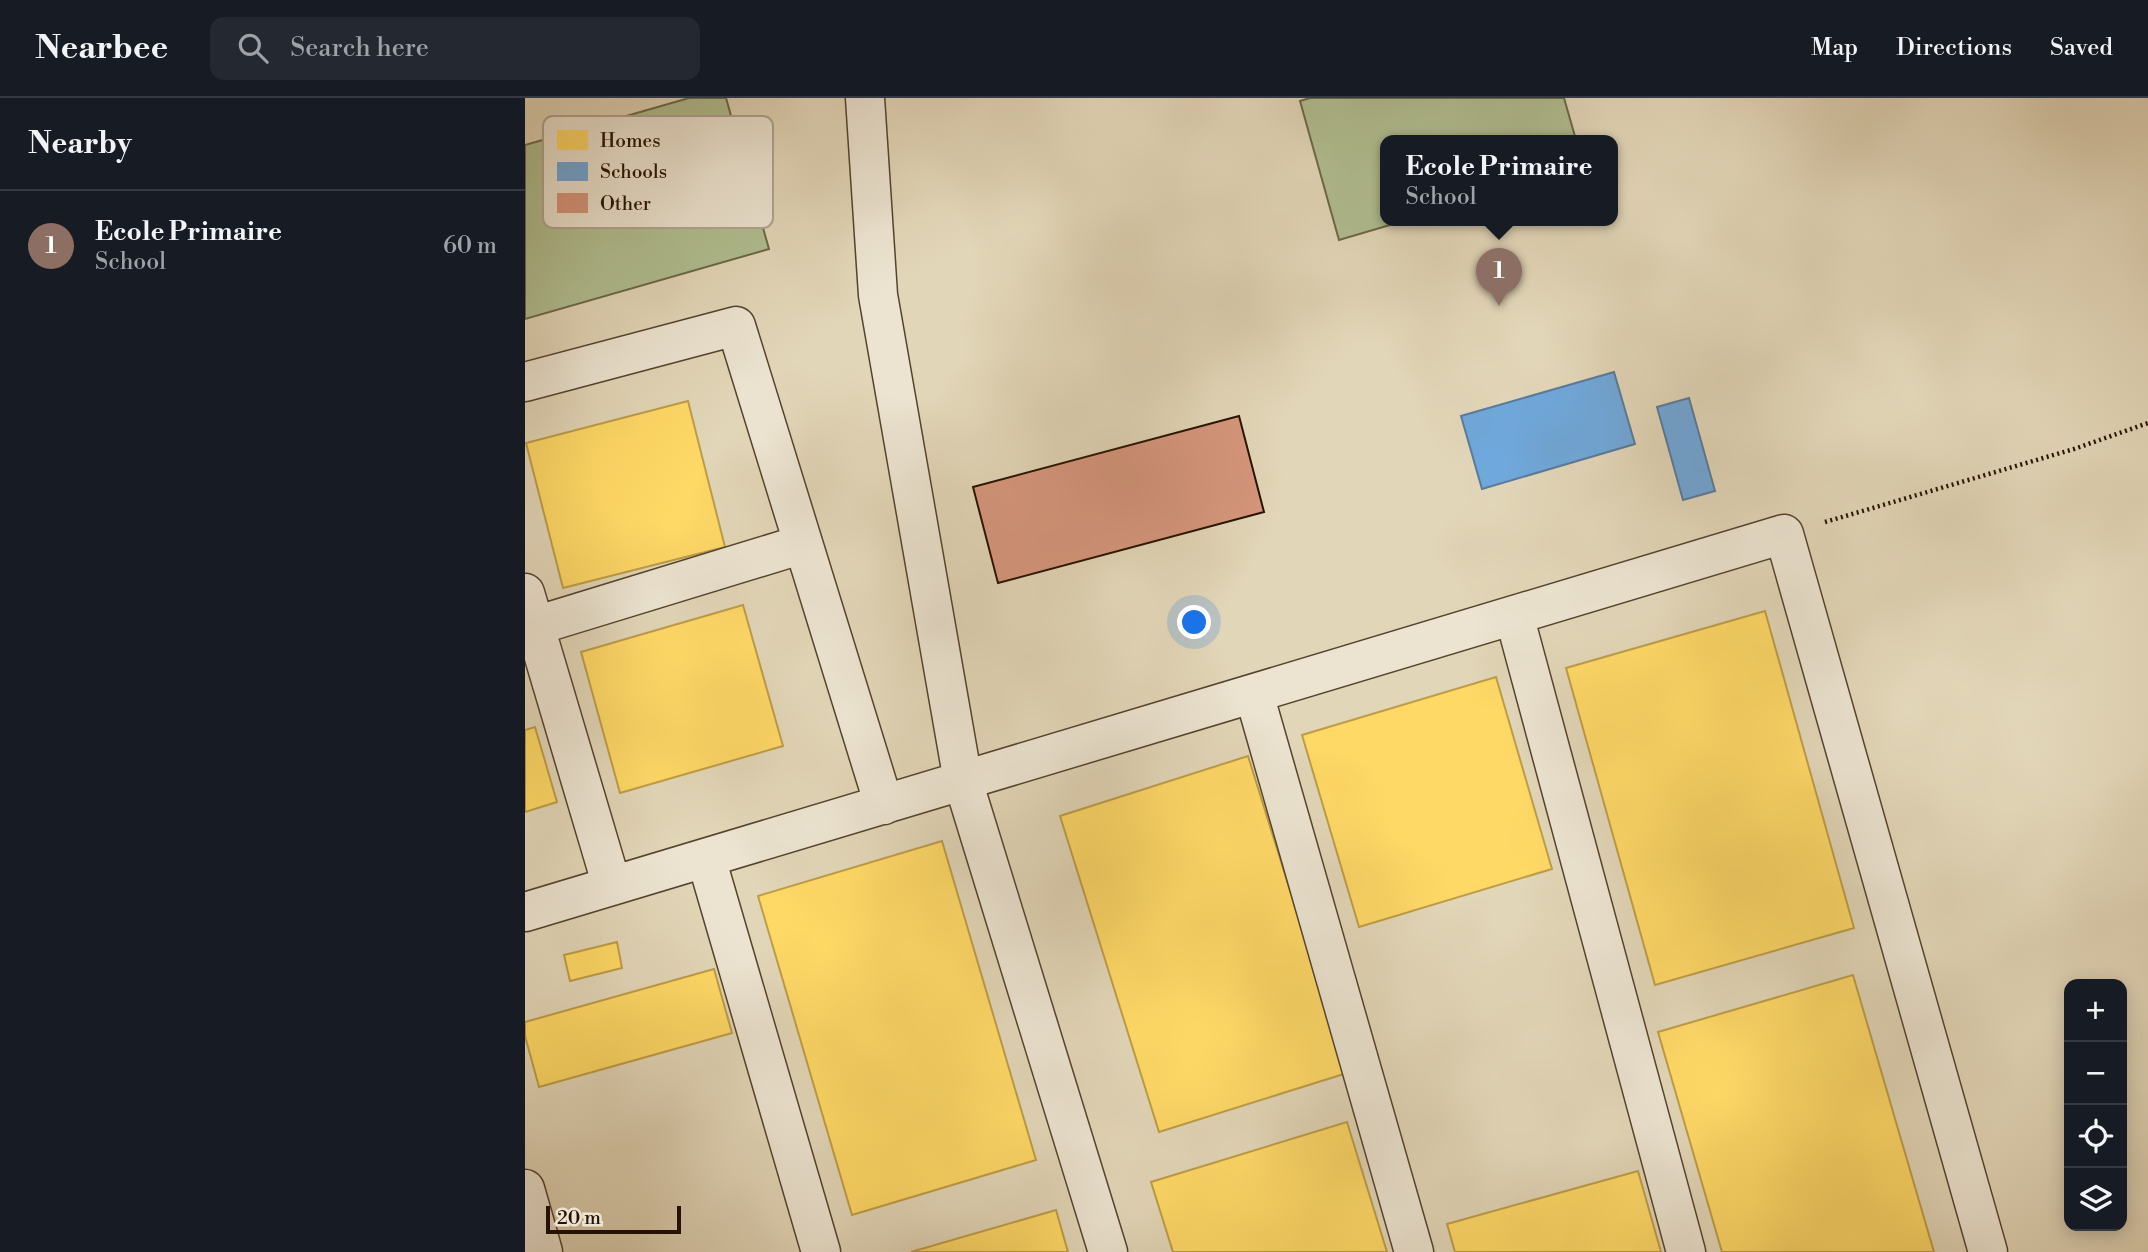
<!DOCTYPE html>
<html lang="en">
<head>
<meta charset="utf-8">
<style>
  :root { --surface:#171b24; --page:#242831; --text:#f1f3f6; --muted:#9ea1a6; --line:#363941; --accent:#c59692 }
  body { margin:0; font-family:"Libre Bodoni",serif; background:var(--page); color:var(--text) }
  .controls { position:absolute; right:21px; bottom:21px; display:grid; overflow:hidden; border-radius:14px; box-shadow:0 4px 18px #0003 }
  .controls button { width:63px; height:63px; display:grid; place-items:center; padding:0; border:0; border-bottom:2px solid var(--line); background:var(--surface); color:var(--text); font:35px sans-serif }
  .scale { position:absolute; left:21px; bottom:18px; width:135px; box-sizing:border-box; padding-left:7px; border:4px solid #261200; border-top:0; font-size:19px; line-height:24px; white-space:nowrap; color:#261200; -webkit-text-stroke:5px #ece4d1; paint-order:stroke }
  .you { position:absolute; left:670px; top:525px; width:24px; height:24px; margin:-18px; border:5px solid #fff; border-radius:50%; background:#1a73e8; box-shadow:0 0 0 10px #1a73e833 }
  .badge { display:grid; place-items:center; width:46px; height:46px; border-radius:50%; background:var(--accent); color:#fff; font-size:23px; font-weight:700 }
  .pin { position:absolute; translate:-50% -58px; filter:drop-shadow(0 2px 4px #0008) }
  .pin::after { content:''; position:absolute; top:37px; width:24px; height:21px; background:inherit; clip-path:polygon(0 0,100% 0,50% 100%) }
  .popup { position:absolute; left:855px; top:37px; width:238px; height:91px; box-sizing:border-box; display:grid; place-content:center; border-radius:14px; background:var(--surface); filter:drop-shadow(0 2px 5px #0005); font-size:23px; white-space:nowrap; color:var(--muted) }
  .popup b { font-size:26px; color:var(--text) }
  .popup::after { content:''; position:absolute; left:50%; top:100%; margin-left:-14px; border:14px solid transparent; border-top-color:var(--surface) }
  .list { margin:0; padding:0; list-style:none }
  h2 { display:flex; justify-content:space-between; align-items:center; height:91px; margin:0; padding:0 28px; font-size:30px }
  h2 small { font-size:23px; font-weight:400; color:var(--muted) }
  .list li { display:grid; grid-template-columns:46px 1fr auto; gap:21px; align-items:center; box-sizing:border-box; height:112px; padding:0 28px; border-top:2px solid var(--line) }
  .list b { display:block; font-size:26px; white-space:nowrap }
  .list p { margin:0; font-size:23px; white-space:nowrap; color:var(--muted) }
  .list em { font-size:23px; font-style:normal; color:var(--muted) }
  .icon { flex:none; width:38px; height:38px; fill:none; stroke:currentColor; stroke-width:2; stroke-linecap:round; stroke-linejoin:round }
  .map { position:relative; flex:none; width:1623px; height:1154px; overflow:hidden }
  header { display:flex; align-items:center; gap:42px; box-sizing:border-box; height:98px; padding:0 35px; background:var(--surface); border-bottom:2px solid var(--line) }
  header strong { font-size:33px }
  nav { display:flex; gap:38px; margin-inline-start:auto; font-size:24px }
  .search { width:490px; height:63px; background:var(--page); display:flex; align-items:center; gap:18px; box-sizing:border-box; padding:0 24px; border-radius:14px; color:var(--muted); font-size:26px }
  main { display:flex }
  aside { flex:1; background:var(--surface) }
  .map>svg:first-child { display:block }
  .park { fill:#b0be91; stroke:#6b6848; stroke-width:2 }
  .homes { fill:#ffd966; stroke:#be9d47; stroke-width:2 }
  .schools { fill:#6fa8dc; stroke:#597b9a; stroke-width:2 }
  .building { fill:#d6967d; stroke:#261200; stroke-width:2 }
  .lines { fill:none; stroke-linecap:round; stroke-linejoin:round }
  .minor-casing { stroke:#55432e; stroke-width:41 }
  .path { stroke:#261200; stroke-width:4.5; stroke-dasharray:2 3.5; stroke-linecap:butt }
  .minor { stroke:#ece4d1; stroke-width:38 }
  .key { fill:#ece4d1; stroke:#b1a592; stroke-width:2 }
  .key-label { font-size:19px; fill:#261200 }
</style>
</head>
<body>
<header>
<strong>Nearbee</strong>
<div class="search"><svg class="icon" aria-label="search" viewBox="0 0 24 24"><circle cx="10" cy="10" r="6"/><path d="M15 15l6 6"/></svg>Search here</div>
<nav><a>Map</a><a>Directions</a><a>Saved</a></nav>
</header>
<main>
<aside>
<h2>Nearby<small></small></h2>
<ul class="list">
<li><span class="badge" style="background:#8d6e63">1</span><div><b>Ecole Primaire</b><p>School</p></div><em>60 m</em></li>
</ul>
</aside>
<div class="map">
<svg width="1623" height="1154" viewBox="0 0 1623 1154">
  <rect width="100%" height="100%" fill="#e2d6b8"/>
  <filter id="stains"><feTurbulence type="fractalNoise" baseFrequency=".00286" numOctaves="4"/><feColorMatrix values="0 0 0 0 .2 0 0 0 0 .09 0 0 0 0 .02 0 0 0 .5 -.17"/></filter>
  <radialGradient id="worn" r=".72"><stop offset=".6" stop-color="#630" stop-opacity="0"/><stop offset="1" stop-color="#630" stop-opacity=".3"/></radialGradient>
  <path class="park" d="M164 0H201L244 151 0 221V47Z
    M785 0H1039L1051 42H860V122H882L814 142 775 3Z"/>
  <path class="homes" d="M163 303 200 449 38 490 1 345Z
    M218 507 258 648 95 695 56 554Z
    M1240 513 1329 830 1130 887 1041 570Z
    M971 579 1027 771 834 829 777 637Z
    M10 629 32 704 0 714V632Z
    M723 658 822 975 634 1034 535 718Z
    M417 743 511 1062 327 1117 233 798Z
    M92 844 97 870 45 883 39 857Z
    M189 871 207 935 14 989 0 938V924Z
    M1328 877 1409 1154H1197L1133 934Z
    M822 1024 862 1154H648L626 1084Z
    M1113 1073 1136 1154H930L922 1126Z
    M531 1112 543 1154H386Z"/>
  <path class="schools" d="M1089 274 1110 346 957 391 936 318Z
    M1164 300 1190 393 1158 402 1132 309Z"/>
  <path class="building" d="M714 318 739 414 473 485 448 389Z"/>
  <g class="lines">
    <g class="minor-casing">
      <path id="minor" d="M340 0 353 197 438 683 583 1154
        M0 284 211 228 359 707
        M0 495 87 788
        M989 517 1161 1154
        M0 531 278 446
        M729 596 889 1154
        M181 760 296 1154
        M0 814 1259 436 1463 1154
        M0 1091 18 1154"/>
    </g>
    <path class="path" d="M1300 424 1549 351 1623 325"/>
    <use href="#minor" class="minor"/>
  </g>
  <rect x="18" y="18" width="230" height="112" rx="10" class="key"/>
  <rect x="32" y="32" width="31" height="20" fill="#ffd966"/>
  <rect x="32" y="64" width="31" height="19" fill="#6fa8dc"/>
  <rect x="32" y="95" width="31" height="20" fill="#d6967d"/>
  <g class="key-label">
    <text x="75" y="49">Homes</text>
    <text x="75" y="80">Schools</text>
    <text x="75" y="112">Other</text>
  </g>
  <rect width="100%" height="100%" filter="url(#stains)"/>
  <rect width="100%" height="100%" fill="url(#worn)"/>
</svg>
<div class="controls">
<button>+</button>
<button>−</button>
<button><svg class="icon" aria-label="locate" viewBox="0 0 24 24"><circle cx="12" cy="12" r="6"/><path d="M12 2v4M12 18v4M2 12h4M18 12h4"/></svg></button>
<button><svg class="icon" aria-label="layers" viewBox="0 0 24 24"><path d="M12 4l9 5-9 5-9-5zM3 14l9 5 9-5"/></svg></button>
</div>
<div class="scale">20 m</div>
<div class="you"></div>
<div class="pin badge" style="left:974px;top:208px;background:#8d6e63">1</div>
<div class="popup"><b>Ecole Primaire</b>School</div>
</div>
</main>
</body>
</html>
